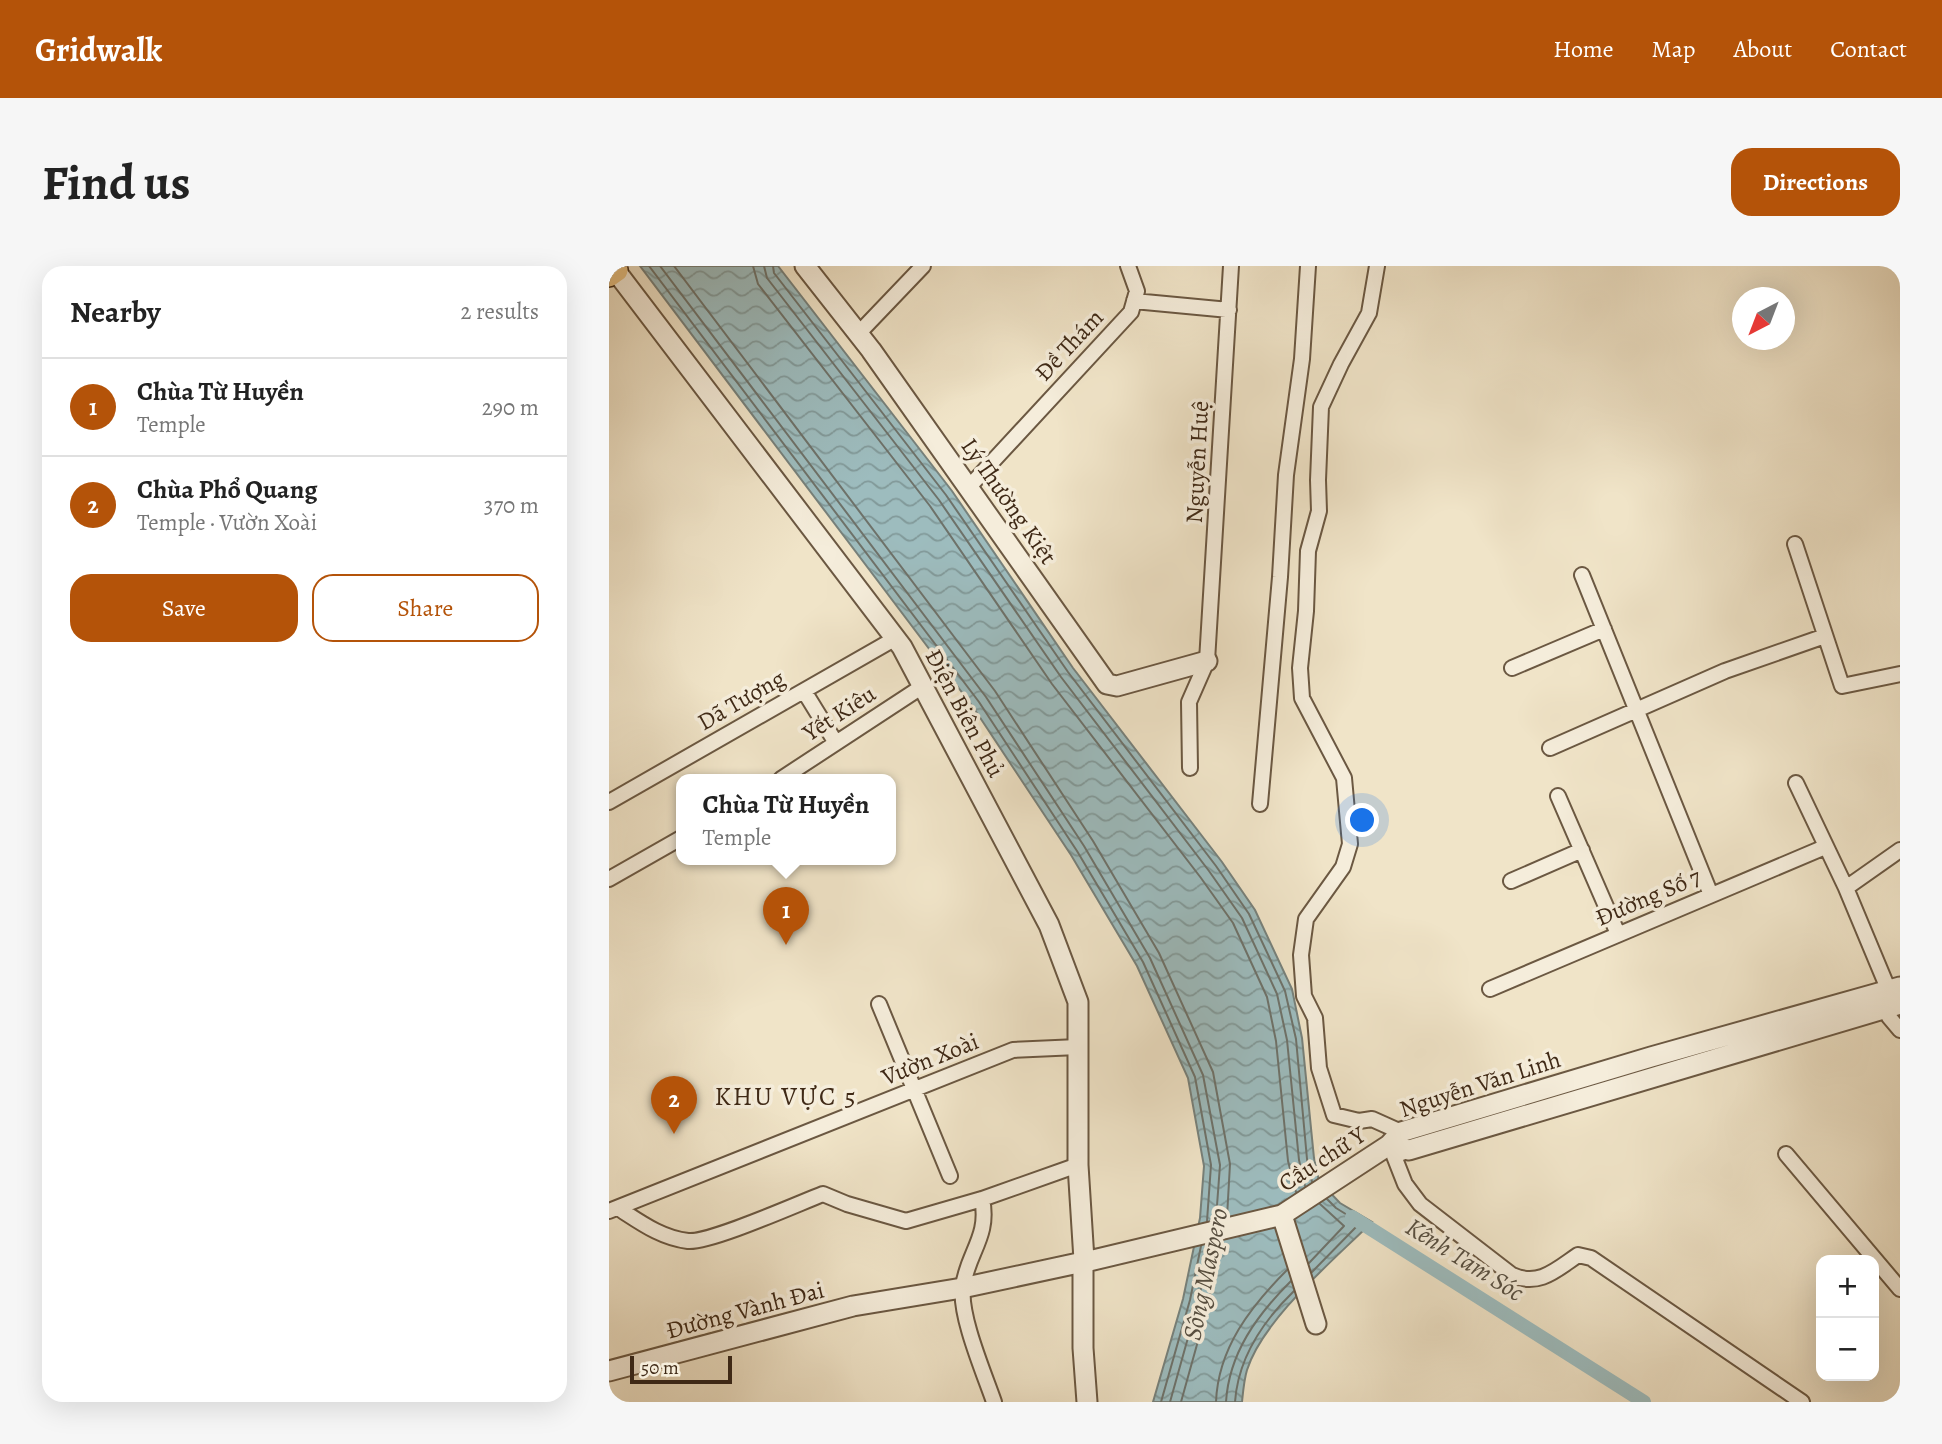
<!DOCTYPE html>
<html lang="en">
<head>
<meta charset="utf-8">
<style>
  :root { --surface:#fff; --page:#f6f6f6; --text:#222; --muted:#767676; --line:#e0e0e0; --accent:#b45309 }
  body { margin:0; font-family:Alegreya,serif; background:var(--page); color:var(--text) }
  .controls { position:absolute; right:21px; bottom:21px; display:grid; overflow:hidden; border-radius:14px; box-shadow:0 7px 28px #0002 }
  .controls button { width:63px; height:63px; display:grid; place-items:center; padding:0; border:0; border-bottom:2px solid var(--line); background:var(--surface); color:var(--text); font:35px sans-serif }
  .compass { position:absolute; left:1123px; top:21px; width:63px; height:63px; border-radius:50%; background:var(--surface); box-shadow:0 7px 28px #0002; rotate:222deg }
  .scale { position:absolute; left:21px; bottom:18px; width:102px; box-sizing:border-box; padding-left:7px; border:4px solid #3f2916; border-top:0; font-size:19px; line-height:24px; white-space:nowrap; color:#3f2916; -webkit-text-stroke:5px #f5eddb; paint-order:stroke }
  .you { position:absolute; left:754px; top:555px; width:24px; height:24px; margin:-18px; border:5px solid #fff; border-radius:50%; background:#1a73e8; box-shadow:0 0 0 10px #1a73e833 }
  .badge { display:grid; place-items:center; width:46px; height:46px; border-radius:50%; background:var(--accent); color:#fff; font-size:23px; font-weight:700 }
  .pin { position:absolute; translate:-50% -58px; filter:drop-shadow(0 2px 4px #0008) }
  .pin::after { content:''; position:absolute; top:37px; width:24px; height:21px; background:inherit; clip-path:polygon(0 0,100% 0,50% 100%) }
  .popup { position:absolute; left:67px; top:508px; width:220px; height:91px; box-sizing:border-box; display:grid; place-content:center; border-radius:14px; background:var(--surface); filter:drop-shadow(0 2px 5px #0005); font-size:23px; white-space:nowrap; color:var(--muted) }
  .popup b { font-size:26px; color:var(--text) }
  .popup::after { content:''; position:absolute; left:50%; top:100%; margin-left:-14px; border:14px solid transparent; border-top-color:var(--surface) }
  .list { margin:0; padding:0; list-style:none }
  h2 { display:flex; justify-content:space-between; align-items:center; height:91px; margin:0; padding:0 28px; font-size:30px }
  h2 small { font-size:23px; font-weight:400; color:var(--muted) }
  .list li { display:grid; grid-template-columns:46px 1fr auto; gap:21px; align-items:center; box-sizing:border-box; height:98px; padding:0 28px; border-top:2px solid var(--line) }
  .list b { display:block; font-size:26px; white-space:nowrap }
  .list p { margin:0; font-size:23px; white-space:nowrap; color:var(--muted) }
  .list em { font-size:23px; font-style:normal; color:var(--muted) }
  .actions { display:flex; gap:14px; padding:21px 28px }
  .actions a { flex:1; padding:16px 0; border:2px solid var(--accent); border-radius:21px; text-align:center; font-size:24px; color:var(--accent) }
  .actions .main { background:var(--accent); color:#fff }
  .map { position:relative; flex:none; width:1291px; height:1136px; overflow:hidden; border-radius:21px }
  header { display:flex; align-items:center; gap:42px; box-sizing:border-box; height:98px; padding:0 35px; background:var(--accent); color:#fff }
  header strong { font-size:33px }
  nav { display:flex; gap:38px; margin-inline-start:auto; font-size:24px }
  .intro { display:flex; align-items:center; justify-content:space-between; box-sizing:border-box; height:168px; padding:0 42px }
  h1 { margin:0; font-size:49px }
  .button { padding:18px 32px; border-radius:21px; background:var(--accent); color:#fff; font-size:24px; font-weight:700 }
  main { display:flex; gap:42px; padding:0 42px }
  aside { flex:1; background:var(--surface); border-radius:21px; box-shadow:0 7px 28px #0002 }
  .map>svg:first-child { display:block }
  .water { fill:url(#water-waves); stroke:#77817b; stroke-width:2 }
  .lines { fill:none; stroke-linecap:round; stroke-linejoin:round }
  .shore { stroke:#6e726a; stroke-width:2 }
  .canal { stroke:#9dbcbe; stroke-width:14 }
  .minor-casing { stroke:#6b5842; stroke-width:18 }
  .tertiary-casing { stroke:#6b5842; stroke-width:23 }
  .primary-casing { stroke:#3f2916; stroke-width:26 }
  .minor { stroke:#f5eddb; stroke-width:14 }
  .tertiary { stroke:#f5eddb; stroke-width:19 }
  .primary { stroke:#e8c284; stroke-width:23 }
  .labels { text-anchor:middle; stroke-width:7; stroke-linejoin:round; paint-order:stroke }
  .street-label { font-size:24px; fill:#3f2916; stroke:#f5eddb }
  .neighbourhood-label { font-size:26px; letter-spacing:2px; fill:#3f2916; stroke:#f5eddb }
  .water-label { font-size:26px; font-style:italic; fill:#564e40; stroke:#f5eddb }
</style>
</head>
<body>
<header>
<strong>Gridwalk</strong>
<nav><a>Home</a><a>Map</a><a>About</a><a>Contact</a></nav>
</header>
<div class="intro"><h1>Find us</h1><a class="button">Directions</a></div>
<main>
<aside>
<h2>Nearby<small>2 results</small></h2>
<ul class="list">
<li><span class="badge">1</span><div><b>Chùa Từ Huyền</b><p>Temple</p></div><em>290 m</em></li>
<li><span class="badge">2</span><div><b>Chùa Phổ Quang</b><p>Temple · Vườn Xoài</p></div><em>370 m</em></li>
</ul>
<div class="actions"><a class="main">Save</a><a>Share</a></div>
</aside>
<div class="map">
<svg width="1291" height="1136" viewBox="0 0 1291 1136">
  <defs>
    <pattern id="water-waves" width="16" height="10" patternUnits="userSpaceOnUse" patternTransform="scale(1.75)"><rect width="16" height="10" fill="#9dbcbe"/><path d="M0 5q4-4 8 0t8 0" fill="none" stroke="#819999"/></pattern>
  </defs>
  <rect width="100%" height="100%" fill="#f0e4c8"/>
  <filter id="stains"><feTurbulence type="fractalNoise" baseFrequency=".00286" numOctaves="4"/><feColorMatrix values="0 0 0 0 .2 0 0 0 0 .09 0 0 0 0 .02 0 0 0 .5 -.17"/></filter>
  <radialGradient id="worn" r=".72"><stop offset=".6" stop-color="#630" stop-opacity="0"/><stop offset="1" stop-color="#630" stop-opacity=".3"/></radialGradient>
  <path class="water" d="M31 0H169L343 225 464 402 613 596 646 644 683 723 693 772 705 892 710 915 731 937 763 956C725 994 654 1053 638 1104 635 1114 634 1126 633 1136H544L574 1033 591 952 595 900 579 812 528 700 462 589 364 441Z"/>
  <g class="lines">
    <path class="shore" d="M40 0 370 436 468 585 534 696 586 811 602 899 598 955
      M51 0 377 431 475 580 541 692 594 809 611 899 607 953
      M65 0 386 425 484 575 550 687 604 806 621 898 618 951
      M144 0 149 18 321 240 443 418 592 612 624 657 658 731 667 775 679 895 687 926
      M155 0 158 12 330 234 452 411 600 605 633 652 668 728 678 774 690 894 696 920
      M164 0 165 7 337 229 459 406 607 600 640 648 676 725 687 773 698 893 703 916
      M700 997 735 960 711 938
      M703 1006 749 959 748 955 727 942 718 933
      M552 1136 581 1034 592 980
      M561 1136 589 1036 602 978
      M572 1136 599 1039 613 975
      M607 1136C609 1082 642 1040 678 1004
      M617 1136C620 1087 648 1049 682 1015
      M626 1136C629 1092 654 1055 685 1025"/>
    <path class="canal" d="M743 951 1035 1136"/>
    <g class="minor-casing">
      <path id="minor" d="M768 0 760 47 732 98 712 141 709 214 710 245 699 285 697 345 691 402 693 432 735 512 741 578 734 601 697 653 692 689 695 730 706 752 710 802 725 849 750 855 763 853 792 866
        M525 35 620 44
        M249 68 314 0
        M360 221 522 46 528 25 519 0
        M1186 278 1233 420 1291 408
        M973 309 1102 629
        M903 402 995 363
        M195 425 227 477
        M941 482 1116 405 1216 370
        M581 502 580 436 598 395 622 0
        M172 513 314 420
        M1187 517 1237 622 1280 725
        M949 530 1009 668
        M0 536 287 372
        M651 538 671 311 677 209 693 93 699 0
        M0 613 72 572
        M902 615 973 584
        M1237 622 1291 584
        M881 723 1216 581
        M270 738 341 910
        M1279 742 1280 751 1291 764
        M800 884 785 890 796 918 811 938 903 1009C930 1021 947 1004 969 989L982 992 1193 1136
        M1177 888 1291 1023
        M373 933C381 971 358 987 354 1021 350 1049 375 1107 385 1136
        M9 942C31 956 52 972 79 975 101 977 188 938 214 928L238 938 297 955 373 933 469 899
        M0 945 404 784 469 781"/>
    </g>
    <g class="tertiary-casing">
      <path id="tertiary" d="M3 0 293 381 440 659 469 736V899L475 994
        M196 0 262 84 498 418 508 420 598 395
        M1291 721 1042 791 792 866 780 879 800 884 1291 738
        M673 949 707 1058
        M476 996 673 949 780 879
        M474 997V1082L478 1136
        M0 1105 244 1040 353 1022 474 996"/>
    </g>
    <g class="primary-casing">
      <path id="primary" d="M0 9 7 4"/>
    </g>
    <use href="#minor" class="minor"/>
    <use href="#tertiary" class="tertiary"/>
    <use href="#primary" class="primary"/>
  </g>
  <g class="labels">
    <g class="street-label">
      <text transform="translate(460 79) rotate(-47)" y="8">Đề Thám</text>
      <text transform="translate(588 196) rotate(-87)" y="8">Nguyễn Huệ</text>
      <text transform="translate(400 235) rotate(55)" y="8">Lý Thường Kiệt</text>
      <text transform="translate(132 434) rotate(-30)" y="8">Dã Tượng</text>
      <text transform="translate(230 447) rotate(-33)" y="8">Yết Kiêu</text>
      <text transform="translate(356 447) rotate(62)" y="8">Điện Biên Phủ</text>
      <text transform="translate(1039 631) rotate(-23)" y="8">Đường Số 7</text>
      <text transform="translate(321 793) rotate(-22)" y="8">Vườn Xoài</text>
      <text transform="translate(871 818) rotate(-18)" y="8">Nguyễn Văn Linh</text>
      <text transform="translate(713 893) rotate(-33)" y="8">Cầu chữ Y</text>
      <text transform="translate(136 1044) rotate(-15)" y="8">Đường Vành Đai</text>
    </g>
    <g class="neighbourhood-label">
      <text x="177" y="839">KHU VỰC 5</text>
    </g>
    <g class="water-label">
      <text transform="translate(856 993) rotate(32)" y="9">Kênh Tam Sóc</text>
      <text transform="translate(596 1008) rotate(-78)" y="9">Sông Maspero</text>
    </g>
  </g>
  <rect width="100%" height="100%" filter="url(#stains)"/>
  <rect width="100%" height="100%" fill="url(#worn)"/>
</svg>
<div class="controls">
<button>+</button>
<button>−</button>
</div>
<svg class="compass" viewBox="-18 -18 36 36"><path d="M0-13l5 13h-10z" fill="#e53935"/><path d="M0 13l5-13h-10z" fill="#767676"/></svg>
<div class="scale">50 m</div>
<div class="you"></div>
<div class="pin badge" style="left:177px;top:679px">1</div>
<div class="popup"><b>Chùa Từ Huyền</b>Temple</div>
<div class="pin badge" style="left:65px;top:868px">2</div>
</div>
</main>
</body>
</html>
